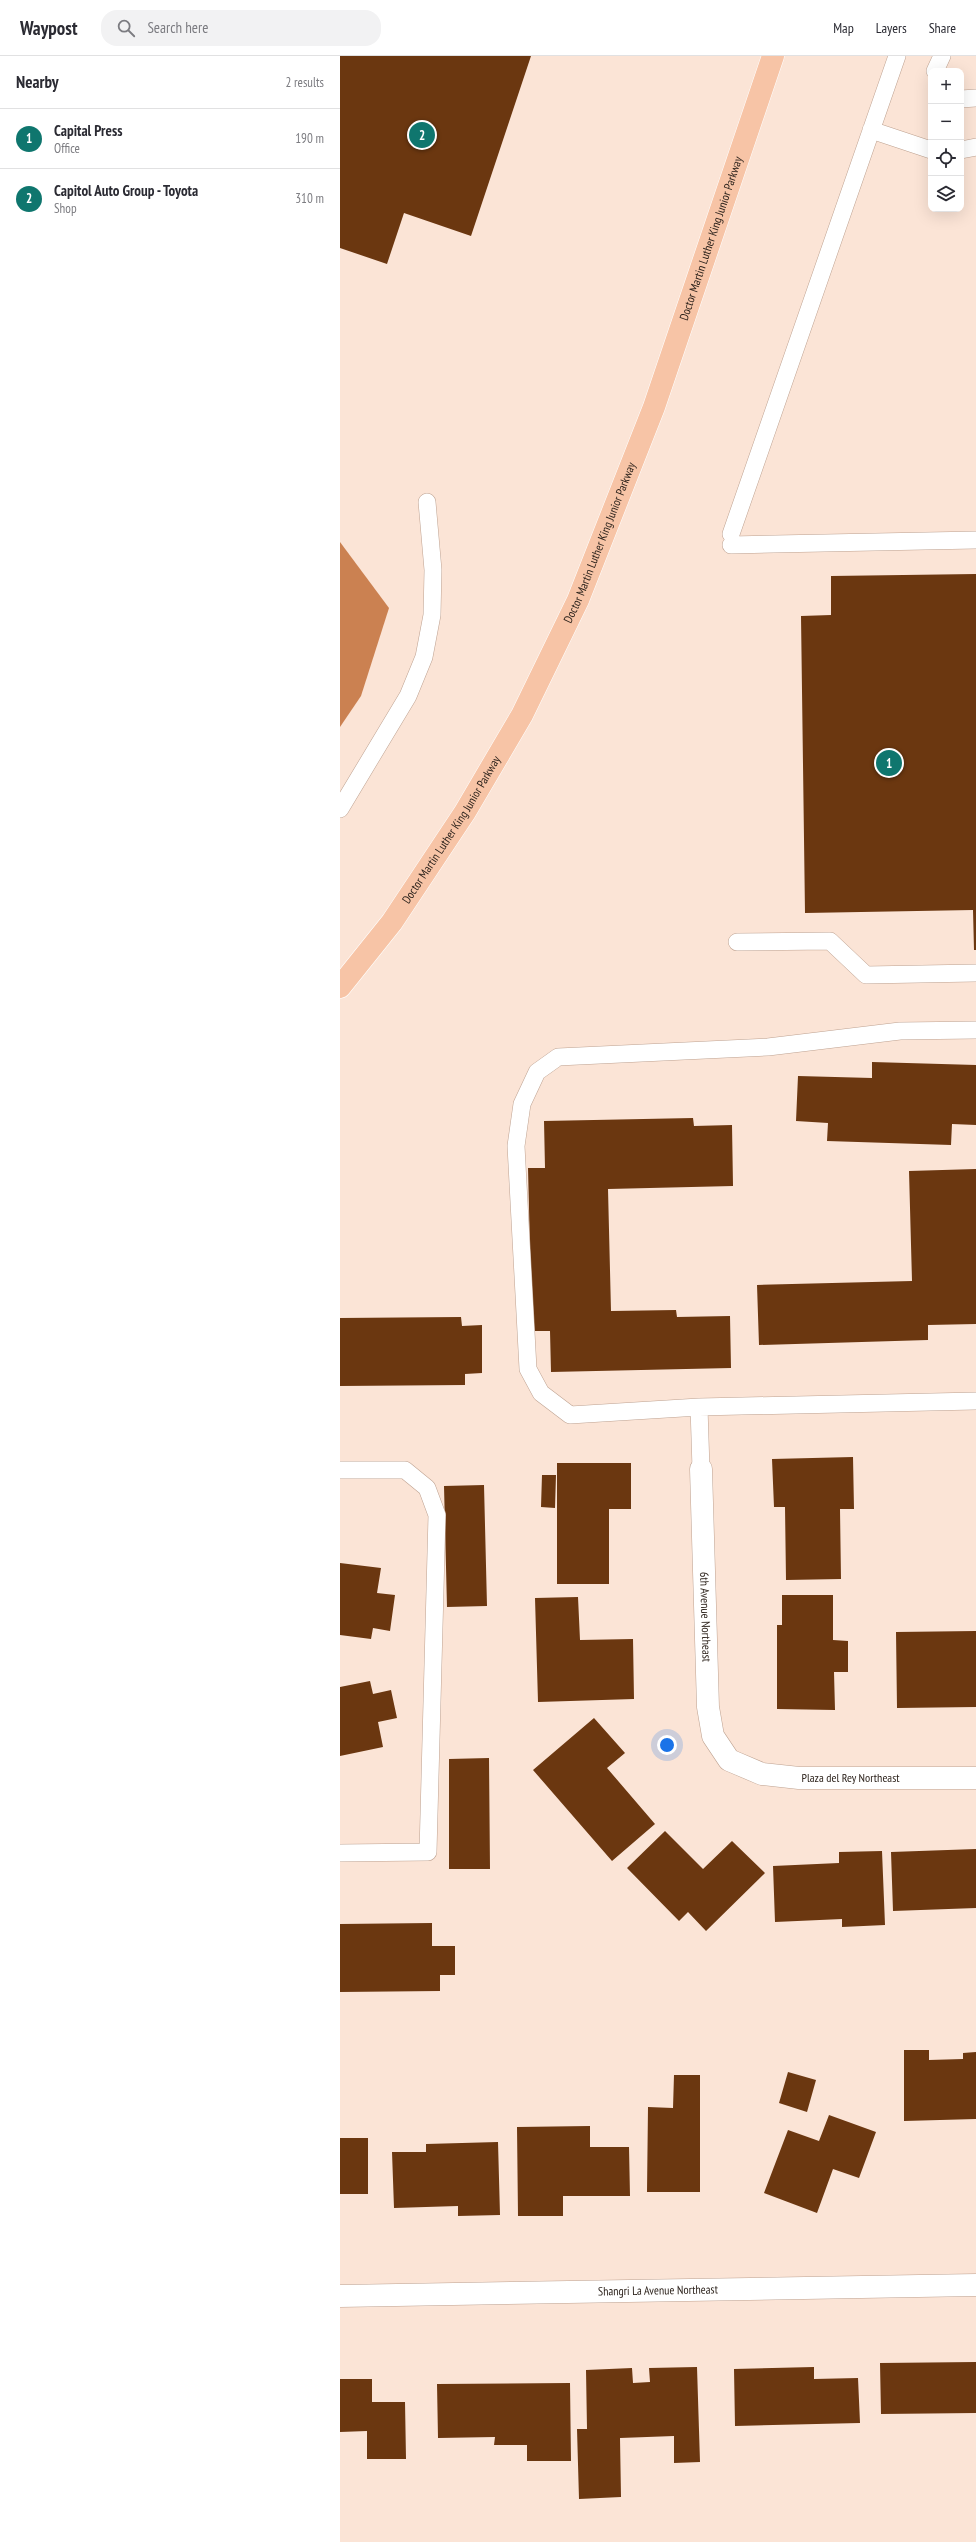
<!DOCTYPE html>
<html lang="en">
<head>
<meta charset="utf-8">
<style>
  :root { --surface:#fff; --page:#f2f2f3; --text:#2b2b33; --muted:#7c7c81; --line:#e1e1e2; --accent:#0f766e }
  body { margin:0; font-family:"PT Sans Narrow",sans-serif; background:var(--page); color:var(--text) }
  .controls { position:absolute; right:12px; top:12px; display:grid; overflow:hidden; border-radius:8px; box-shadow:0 4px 16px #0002 }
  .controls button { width:36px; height:36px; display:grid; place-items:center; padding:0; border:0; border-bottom:1px solid var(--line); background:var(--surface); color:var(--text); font:20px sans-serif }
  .you { position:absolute; left:327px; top:1689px; width:14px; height:14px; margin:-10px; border:3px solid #fff; border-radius:50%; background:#1a73e8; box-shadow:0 0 0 6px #1a73e833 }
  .badge { display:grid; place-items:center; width:26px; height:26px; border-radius:50%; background:var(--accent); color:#fff; font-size:13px; font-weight:700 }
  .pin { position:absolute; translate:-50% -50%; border:2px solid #fff; box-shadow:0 1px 4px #0006 }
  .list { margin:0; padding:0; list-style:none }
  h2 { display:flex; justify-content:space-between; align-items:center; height:52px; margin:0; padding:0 16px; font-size:17px }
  h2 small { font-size:13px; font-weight:400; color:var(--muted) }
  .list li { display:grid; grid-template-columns:26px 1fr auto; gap:12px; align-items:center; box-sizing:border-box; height:60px; padding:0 16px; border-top:1px solid var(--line) }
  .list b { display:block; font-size:15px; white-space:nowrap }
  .list p { margin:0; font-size:13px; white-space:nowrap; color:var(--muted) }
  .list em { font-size:13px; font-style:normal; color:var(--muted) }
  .icon { flex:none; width:22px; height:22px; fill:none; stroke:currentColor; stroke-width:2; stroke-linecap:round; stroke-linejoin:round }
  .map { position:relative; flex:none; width:636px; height:2486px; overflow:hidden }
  header { display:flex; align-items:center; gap:24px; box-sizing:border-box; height:56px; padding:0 20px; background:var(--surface); border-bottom:1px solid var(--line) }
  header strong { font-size:19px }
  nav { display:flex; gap:22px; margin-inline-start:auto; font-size:14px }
  .search { width:280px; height:36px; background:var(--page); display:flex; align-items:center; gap:10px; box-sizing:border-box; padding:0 14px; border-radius:16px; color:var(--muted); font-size:15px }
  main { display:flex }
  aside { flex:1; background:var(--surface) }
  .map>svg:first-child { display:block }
  .water { fill:#cb8151 }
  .building { fill:#6b3710 }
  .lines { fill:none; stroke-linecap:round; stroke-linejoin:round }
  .service-casing { stroke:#bea291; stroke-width:18 }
  .minor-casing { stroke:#bea291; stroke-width:23 }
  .trunk-casing { stroke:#fff; stroke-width:23 }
  .service { stroke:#fff; stroke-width:17 }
  .minor { stroke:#fff; stroke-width:22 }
  .trunk { stroke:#f7c4a6; stroke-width:22 }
  .labels { text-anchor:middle; stroke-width:4; stroke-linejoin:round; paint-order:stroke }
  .street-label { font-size:12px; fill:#2d231c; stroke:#fff }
</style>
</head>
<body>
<header>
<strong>Waypost</strong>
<div class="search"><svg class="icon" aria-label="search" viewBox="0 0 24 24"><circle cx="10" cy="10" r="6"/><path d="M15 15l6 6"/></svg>Search here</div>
<nav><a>Map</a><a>Layers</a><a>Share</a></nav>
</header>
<main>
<aside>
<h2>Nearby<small>2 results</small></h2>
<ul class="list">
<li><span class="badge">1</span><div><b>Capital Press</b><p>Office</p></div><em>190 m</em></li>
<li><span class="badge">2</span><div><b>Capitol Auto Group - Toyota</b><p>Shop</p></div><em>310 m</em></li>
</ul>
</aside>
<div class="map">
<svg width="636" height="2486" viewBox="0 0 636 2486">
  <rect width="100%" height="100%" fill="#fbe4d6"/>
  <path class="water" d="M0 486 49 552 21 640 0 671Z"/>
  <path class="building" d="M0 0H191L131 180 64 157 47 208 0 192Z
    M636 518V894H634L633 854 465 857 461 560 491 559V520Z
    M532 1006 636 1009V1069L612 1068 611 1089 487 1085 488 1067 456 1065 458 1020 532 1022Z
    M353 1062 354 1070 392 1069 393 1130 268 1133 271 1255 336 1254 337 1261 390 1260 391 1312 211 1316 210 1275H192L188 1112H205L204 1065Z
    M636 1113V1268L588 1269V1284L419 1289 417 1229 572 1225 569 1115Z
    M121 1261 122 1270 142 1269V1317L125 1318V1329L0 1330V1262Z
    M513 1401 514 1453H500L501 1523 446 1524 445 1451H434L432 1403Z
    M217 1407H291V1453H269V1528H217Z
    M202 1419H216L215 1452 201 1451Z
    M144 1429 147 1550 107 1551 104 1430Z
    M0 1507 41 1512 37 1537 55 1539 50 1575 33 1572 31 1583 0 1579Z
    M442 1539H493V1584L508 1585V1616H494L495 1654 437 1653V1569H442Z
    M238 1541 240 1584 293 1583 294 1643 198 1646 195 1542Z
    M636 1575V1651L557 1652 556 1576Z
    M30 1625 33 1638 51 1634 57 1662 38 1666 43 1691 0 1700V1631Z
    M254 1662 285 1697 267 1712 315 1768 272 1805 193 1714Z
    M149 1702 150 1813H109V1703Z
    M325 1775 363 1813 392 1785 425 1817 366 1875 348 1856 339 1865 287 1812Z
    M636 1793V1852L553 1855 551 1796Z
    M542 1795 545 1869 502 1871V1863L435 1866 433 1810 499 1807V1796Z
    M92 1867V1890H115V1919H100V1935L0 1936V1868Z
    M564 1994H589V2004L623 2003V1997L636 1996V2063L564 2065Z
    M448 2016 476 2024 467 2056 439 2047Z
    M334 2019H360V2136H307L308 2051 333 2052Z
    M489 2059 536 2076 519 2122 493 2113 477 2157 424 2137 448 2074 479 2085Z
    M250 2070V2091H289L290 2140H223V2160H178L177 2071Z
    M0 2082H28V2138H0Z
    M158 2086 160 2159 118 2160V2150L54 2152 52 2096H86V2088Z
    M636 2306V2357L541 2358 540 2307Z
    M357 2311 360 2406 334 2407V2380L280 2382 281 2441 239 2443 237 2373H247L246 2314 292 2312 293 2327 310 2326 309 2312Z
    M474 2311V2323L518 2322 520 2367 395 2370 394 2313Z
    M0 2323H32V2346H65L66 2403H27V2375L0 2376Z
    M230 2327 231 2405H187V2389H154L155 2381 98 2382 97 2328Z"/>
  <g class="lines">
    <g class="service-casing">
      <path id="service" d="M595 15 602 0
        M621 43 636 42
        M531 74 591 94
        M621 94 636 91
        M391 478 557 0
        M391 489 636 484
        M0 753 68 640 84 601 92 559 93 514 87 446
        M397 886 490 885 526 919 636 917
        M636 974 560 975 428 991 218 1001 197 1016 182 1048 176 1090 188 1313 201 1337 230 1359 359 1351 636 1345
        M359 1351 361 1413
        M0 1414H65L87 1432 97 1459 88 1796 0 1797"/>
    </g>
    <g class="minor-casing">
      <g id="minor">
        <path id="s1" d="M361 1413 368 1651 373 1680 389 1704 422 1718 459 1722H636"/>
        <path id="s2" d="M0 2240 636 2229"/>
      </g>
    </g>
    <g class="trunk-casing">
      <g id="trunk">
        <path id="s3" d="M0 931 52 866 125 756 182 659 238 544 314 351 433 0"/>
      </g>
    </g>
    <use href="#service" class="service"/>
    <use href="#minor" class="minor"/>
    <use href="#trunk" class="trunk"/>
  </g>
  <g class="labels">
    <g class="street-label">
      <text dy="4" stroke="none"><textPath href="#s3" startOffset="841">Doctor Martin Luther King Junior Parkway</textPath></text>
      <text dy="4" stroke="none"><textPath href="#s3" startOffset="517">Doctor Martin Luther King Junior Parkway</textPath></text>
      <text dy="4" stroke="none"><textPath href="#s3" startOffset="193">Doctor Martin Luther King Junior Parkway</textPath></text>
      <text dy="4" stroke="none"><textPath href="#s1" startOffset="148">6th Avenue Northeast</textPath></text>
      <text dy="4" stroke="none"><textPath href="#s1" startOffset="421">Plaza del Rey Northeast</textPath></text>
      <text dy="4" stroke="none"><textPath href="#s2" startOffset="318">Shangri La Avenue Northeast</textPath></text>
    </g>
  </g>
</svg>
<div class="controls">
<button>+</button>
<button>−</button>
<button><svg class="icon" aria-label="locate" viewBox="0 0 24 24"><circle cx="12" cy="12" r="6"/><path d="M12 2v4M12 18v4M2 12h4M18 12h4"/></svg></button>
<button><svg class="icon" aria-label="layers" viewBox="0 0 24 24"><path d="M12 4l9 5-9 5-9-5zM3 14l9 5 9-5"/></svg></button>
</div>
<div class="you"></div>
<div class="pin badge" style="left:549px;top:707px">1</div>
<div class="pin badge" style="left:82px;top:79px">2</div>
</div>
</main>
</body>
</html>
